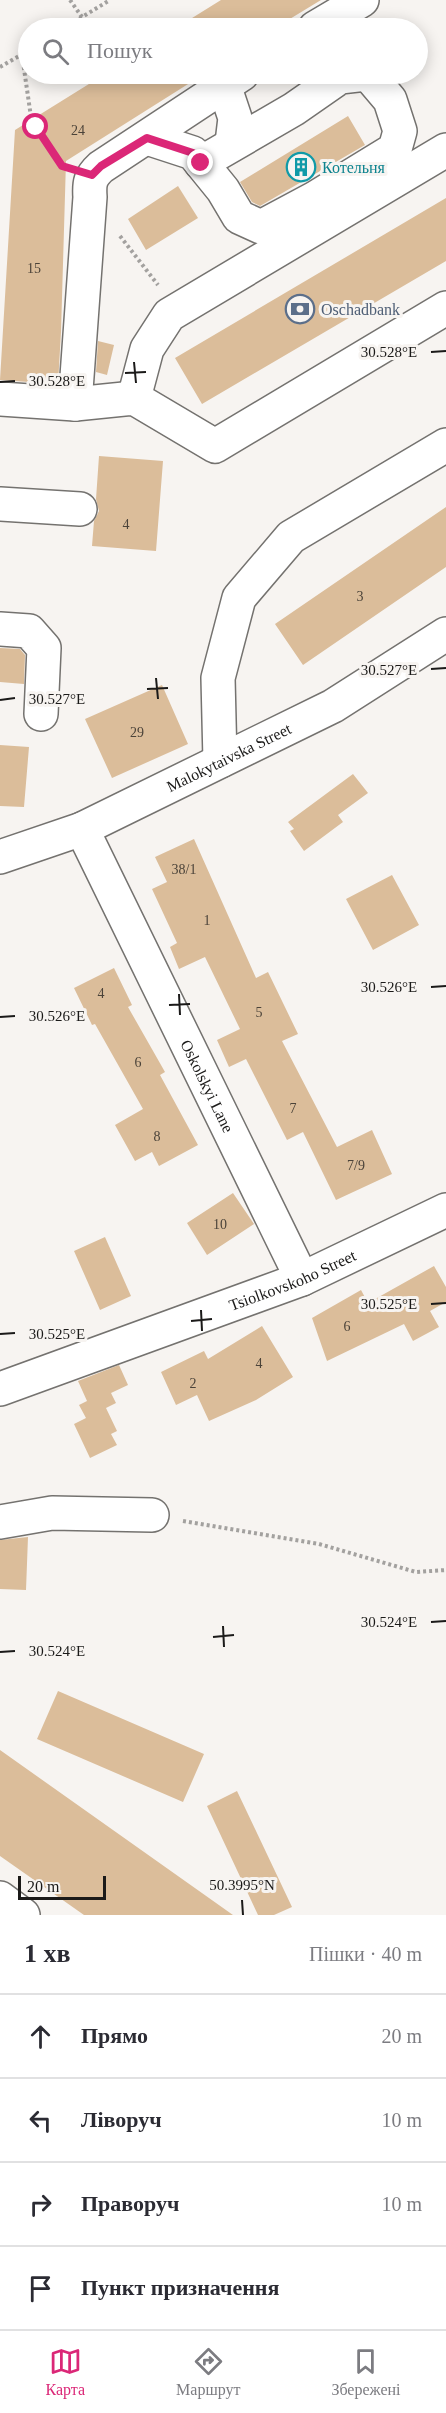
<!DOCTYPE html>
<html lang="uk">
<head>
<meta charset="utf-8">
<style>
  :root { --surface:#fff; --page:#f7f7f7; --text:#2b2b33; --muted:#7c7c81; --line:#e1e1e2; --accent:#db2777 }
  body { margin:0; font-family:"Times New Roman",serif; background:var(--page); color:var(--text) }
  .scale { position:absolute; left:18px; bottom:15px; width:88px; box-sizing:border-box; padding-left:6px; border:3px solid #1b1a19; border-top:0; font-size:16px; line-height:21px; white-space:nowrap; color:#1b1a19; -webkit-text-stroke:4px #f7f4f1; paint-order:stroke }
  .stop { position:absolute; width:18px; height:18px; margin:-14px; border:4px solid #db2777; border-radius:50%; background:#fff }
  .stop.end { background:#db2777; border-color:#fff; box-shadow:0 2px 6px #0008 }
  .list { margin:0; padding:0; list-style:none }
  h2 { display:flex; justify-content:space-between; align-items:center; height:78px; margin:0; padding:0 24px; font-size:26px }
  h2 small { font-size:20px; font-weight:400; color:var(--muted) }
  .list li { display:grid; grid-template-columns:39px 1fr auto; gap:18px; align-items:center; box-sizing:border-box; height:84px; padding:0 24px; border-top:2px solid var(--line) }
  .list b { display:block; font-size:22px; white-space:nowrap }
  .list em { font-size:20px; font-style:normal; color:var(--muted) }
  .icon { flex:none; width:33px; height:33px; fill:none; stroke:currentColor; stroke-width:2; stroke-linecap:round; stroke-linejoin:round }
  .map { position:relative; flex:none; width:446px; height:1915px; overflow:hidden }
  .search { position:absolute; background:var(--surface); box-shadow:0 3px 15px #0003; left:18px; right:18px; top:18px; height:66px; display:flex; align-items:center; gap:15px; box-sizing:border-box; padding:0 21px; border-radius:33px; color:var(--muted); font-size:22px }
  .sheet { height:414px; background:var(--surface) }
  nav { display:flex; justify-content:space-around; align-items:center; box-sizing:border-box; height:84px; border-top:2px solid var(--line); background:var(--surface); font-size:16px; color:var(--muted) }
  nav a { display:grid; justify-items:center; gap:3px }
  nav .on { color:var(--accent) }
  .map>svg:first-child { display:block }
  .building { fill:#dbbd9a }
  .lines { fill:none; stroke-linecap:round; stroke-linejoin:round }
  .minor-casing { stroke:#74726f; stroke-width:36 }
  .path { stroke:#a3a19f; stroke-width:4; stroke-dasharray:3 3; stroke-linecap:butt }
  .minor { stroke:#fff; stroke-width:33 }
  .route { stroke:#db2777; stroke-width:8 }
  .ticks { fill:none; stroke:#1b1a19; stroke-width:2 }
  .labels { text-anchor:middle; stroke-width:6; stroke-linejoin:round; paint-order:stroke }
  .number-label { font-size:14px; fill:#4b4339 }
  .culture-label { font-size:16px; fill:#0d838f; stroke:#f7f4f1; text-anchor:start }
  .service-label { font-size:16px; fill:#4e5e75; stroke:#f7f4f1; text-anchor:start }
  .street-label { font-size:16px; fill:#1b1a19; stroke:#f7f4f1 }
  .ticks-label { font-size:15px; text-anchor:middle; fill:#1b1a19; stroke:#f7f4f1; stroke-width:6; stroke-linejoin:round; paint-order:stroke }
</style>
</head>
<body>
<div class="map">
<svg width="446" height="1915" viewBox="0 0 446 1915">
  <rect width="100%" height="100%" fill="#f7f4f1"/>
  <path class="building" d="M221 0H321L275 28H176Z
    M105 74H204L66 161 61 332 58 384 0 380 15 130Z
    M348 116 365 145 260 206 252 202 240 182Z
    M178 186 198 218 146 250 128 219Z
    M446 198V261L202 404 175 358Z
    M98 341 114 345 107 375 96 372Z
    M99 456 163 461 156 551 92 546 94 521 99 511 96 499Z
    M446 507V567L303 665 275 624Z
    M0 648 20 649 25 655 24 684 0 682Z
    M162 685 188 744 112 778 85 719Z
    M0 745 29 747 24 807 0 806Z
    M353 774 368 793 338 815 343 822 304 851 290 831 294 829 288 822Z
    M194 839 256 978 268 972 298 1034 282 1041 337 1147 372 1130 392 1174 336 1200 303 1132 287 1140 246 1059 229 1067 217 1040 240 1029 205 957 179 969 170 947 177 943 152 889 167 882 155 857Z
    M392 875 419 925 373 950 346 899Z
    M114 968 132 1005 128 1007 165 1072 160 1075 198 1145 159 1166 152 1152 135 1161 115 1125 143 1109 95 1024 92 1025 74 988Z
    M233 1193 254 1224 207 1255 187 1223Z
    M105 1237 131 1296 100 1310 74 1251Z
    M434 1266 446 1287V1302L430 1311 439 1327 413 1341 404 1324 327 1361 312 1318 361 1290 368 1303Z
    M262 1326 293 1377 256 1400 209 1421 197 1395 176 1405 161 1372 204 1351 208 1359Z
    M119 1365 128 1385 111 1393 116 1403 106 1408 117 1431 111 1434 117 1445 90 1458 74 1424 86 1418 79 1405 87 1401 78 1381Z
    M28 1537 26 1590 0 1589V1540Z
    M58 1691 204 1754 183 1802 37 1739Z
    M0 1750 233 1915H84L0 1856Z
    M237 1791 292 1907 274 1915H258L207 1806Z"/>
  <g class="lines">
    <g class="minor-casing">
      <g id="minor">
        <path d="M315 28 362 0"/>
        <path d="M224 85 235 118 232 143"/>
        <path d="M147 138 193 153 223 190 239 217 261 227 315 198 395 149 400 131 390 100 368 74"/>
        <path d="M201 163 294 109 340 77 366 74"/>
        <path d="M134 398 147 349 169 315 446 150"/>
        <path d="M0 399 75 404 134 398 215 446 446 308"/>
        <path d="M75 404 90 197C89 183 90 177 101 167L242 74"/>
        <path d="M0 504 80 509"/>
        <path d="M0 629 29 631 44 648 41 714"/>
        <path d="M220 761 218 678 239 598 291 537 446 445"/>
        <path id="s1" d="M82 829 302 1279"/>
        <path id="s2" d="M0 857 82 829 333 706 446 634"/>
        <path id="s3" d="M0 1389 302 1279 446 1210"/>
        <path d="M0 1522 52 1513 152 1515"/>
        <path d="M0 1898 23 1915"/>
      </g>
    </g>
    <path class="path" d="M70 0 82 17
      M64 28 110 0
      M22 55 31 117 62 167
      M0 67 28 51
      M120 236 158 285
      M183 1521 319 1544 416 1572 446 1570"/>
    <use href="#minor" class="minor"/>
  </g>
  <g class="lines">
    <path class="route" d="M36 127 62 166 92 175 101 166 147 138 193 153 201 163"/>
  </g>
  <path class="ticks" d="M431 352 446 351M134 362 136 383M125 373 146 372M0 382 15 381M431 669 446 668M156 678 158 699M147 689 168 688M0 700 15 698M431 987 446 986M179 994 180 1015M169 1005 190 1004M0 1017 15 1016M431 1304 446 1303M201 1310 202 1331M191 1321 212 1319M0 1334 15 1333M431 1622 446 1621M223 1626 224 1647M213 1637 234 1635M0 1652 15 1651M242 1900 243 1915"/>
  <defs>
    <g id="building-ring" transform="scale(1.5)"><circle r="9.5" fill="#f7f4f1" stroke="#0f9aa8" stroke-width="1.5"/><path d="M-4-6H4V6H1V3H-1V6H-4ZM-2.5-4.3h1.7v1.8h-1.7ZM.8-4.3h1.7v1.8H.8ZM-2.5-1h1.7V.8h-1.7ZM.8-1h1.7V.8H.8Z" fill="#0f9aa8"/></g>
    <g id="bank-ring" transform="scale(1.5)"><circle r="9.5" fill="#f7f4f1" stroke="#5c6f8a" stroke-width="1.5"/><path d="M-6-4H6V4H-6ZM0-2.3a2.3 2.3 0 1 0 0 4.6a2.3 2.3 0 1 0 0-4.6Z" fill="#5c6f8a"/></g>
  </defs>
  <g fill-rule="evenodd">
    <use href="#building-ring" x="301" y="167"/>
    <use href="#bank-ring" x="300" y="309"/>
  </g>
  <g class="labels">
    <g class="number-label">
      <text x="78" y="135">24</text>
      <text x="34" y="273">15</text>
      <text x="126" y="529">4</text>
      <text x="360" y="601">3</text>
      <text x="137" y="737">29</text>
      <text x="184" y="874">38/1</text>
      <text x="207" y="925">1</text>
      <text x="101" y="998">4</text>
      <text x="259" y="1017">5</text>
      <text x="138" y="1067">6</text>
      <text x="293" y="1113">7</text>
      <text x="157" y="1141">8</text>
      <text x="356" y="1170">7/9</text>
      <text x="220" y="1229">10</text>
      <text x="347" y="1331">6</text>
      <text x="259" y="1368">4</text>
      <text x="193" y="1388">2</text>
    </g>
    <g class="culture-label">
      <text x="322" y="173">Котельня</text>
    </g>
    <g class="service-label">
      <text x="321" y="315">Oschadbank</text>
    </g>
    <g class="street-label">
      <text dy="6" stroke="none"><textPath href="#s2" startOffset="250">Malokytaivska Street</textPath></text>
      <text dy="6" stroke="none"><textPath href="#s1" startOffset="286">Oskolskyi Lane</textPath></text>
      <text dy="6" stroke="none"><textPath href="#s3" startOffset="312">Tsiolkovskoho Street</textPath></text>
    </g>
  </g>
  <g class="ticks-label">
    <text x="389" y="357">30.528°E</text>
    <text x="57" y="386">30.528°E</text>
    <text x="389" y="675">30.527°E</text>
    <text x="57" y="704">30.527°E</text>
    <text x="389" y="992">30.526°E</text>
    <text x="57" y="1021">30.526°E</text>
    <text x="389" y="1309">30.525°E</text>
    <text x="57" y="1339">30.525°E</text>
    <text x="389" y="1627">30.524°E</text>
    <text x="57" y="1656">30.524°E</text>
    <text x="242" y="1890">50.3995°N</text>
  </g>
</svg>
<div class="scale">20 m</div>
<div class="stop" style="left:36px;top:127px"></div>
<div class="stop end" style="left:201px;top:163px"></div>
<div class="search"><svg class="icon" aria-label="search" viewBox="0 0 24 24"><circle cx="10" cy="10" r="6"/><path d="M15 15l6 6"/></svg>Пошук</div>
</div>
<section class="sheet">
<h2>1 хв<small>Пішки · 40 m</small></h2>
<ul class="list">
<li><svg class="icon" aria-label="ahead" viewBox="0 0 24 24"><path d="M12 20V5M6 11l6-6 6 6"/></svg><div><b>Прямо</b></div><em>20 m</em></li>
<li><svg class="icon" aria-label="left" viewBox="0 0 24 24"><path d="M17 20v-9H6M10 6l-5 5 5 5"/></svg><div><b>Ліворуч</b></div><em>10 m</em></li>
<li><svg class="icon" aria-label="right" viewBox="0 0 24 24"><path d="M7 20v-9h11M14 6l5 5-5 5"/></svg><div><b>Праворуч</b></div><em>10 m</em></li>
<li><svg class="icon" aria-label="arrive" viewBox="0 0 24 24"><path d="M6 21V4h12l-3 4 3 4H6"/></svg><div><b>Пункт призначення</b></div></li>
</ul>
</section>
<nav>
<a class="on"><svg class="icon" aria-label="map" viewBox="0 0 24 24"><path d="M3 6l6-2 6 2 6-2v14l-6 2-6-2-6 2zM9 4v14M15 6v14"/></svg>Карта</a>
<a><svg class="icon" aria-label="directions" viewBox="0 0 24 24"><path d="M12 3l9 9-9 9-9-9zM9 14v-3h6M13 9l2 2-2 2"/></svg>Маршрут</a>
<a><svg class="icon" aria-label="saved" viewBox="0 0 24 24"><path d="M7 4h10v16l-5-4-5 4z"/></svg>Збережені</a>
</nav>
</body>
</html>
